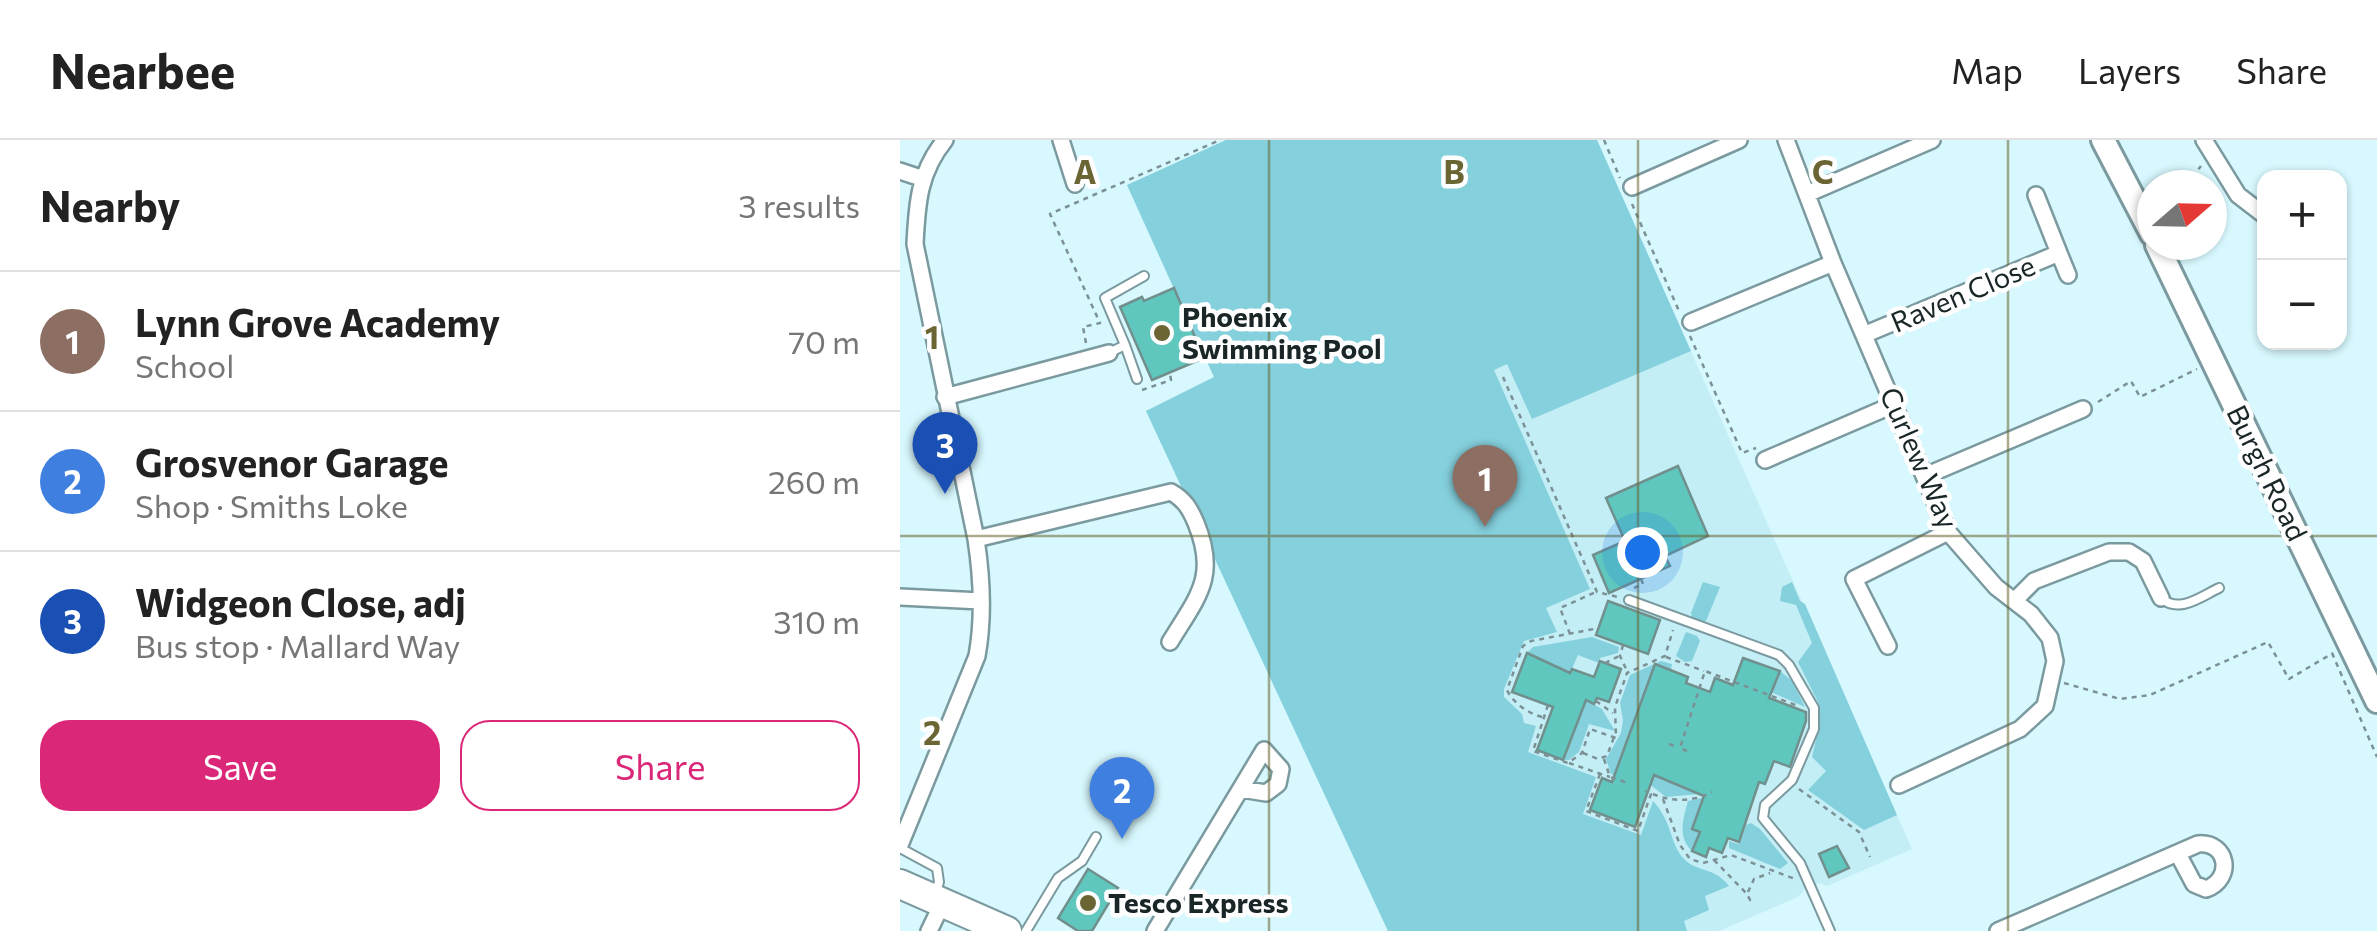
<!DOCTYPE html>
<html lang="en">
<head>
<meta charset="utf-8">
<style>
  :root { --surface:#fff; --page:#f2f2f2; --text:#222; --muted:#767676; --line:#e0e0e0; --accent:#db2777 }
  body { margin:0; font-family:Commissioner,sans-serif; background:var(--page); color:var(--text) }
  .controls { position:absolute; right:30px; top:30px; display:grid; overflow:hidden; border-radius:20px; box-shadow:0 2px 8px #0004 }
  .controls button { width:90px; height:90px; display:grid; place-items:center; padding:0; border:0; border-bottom:2px solid var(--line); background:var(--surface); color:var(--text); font:50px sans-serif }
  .compass { position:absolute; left:1237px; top:30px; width:90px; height:90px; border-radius:50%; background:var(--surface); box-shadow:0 2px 8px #0004; rotate:70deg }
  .you { position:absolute; left:742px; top:412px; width:35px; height:35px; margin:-25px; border:8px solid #fff; border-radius:50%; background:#1a73e8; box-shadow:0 0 0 15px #1a73e833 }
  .badge { display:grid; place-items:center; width:65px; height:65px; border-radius:50%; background:var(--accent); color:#fff; font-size:32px; font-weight:700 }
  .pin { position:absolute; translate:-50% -82px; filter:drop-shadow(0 2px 5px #0008) }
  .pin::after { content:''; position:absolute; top:52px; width:35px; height:30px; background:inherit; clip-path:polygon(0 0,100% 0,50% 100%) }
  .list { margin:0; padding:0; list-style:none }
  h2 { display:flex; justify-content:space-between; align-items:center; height:130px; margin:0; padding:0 40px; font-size:42px }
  h2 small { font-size:32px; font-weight:400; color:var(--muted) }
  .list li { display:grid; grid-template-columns:65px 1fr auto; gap:30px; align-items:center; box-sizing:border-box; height:140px; padding:0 40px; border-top:2px solid var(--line) }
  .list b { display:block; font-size:38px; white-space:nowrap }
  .list p { margin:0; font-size:32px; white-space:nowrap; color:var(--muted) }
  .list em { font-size:32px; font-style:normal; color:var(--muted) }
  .actions { display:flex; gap:20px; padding:30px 40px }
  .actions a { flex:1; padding:22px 0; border:2px solid var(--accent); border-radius:30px; text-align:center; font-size:35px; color:var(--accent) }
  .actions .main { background:var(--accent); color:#fff }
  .map { position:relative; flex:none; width:1477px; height:791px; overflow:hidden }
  header { display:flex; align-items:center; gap:60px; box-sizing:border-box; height:140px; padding:0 50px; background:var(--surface); border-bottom:2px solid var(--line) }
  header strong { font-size:48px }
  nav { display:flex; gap:55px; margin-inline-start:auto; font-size:35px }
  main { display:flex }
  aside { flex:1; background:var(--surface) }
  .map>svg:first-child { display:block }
  .built { fill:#c3eef5 }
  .green { fill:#85d0dd }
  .building { fill:#5fc7be; stroke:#71908d; stroke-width:2.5 }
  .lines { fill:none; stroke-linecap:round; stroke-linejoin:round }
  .lane-casing { stroke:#7b9a9f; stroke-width:12 }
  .street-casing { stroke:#7b9a9f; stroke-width:20 }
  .secondary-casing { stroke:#7b9a9f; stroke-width:28 }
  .highway-casing { stroke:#7b9a9f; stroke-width:32 }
  .path { stroke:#7b9196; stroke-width:2.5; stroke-dasharray:5 5; stroke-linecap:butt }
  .lane { stroke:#fff; stroke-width:8 }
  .street { stroke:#fff; stroke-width:15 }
  .secondary { stroke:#fff; stroke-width:22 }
  .highway { stroke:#fff; stroke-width:28 }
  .grid { fill:none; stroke:#6a6532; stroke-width:2.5; stroke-opacity:0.55 }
  .poi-dot { fill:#6a6532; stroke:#fefefe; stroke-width:4 }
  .labels { text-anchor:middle; stroke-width:9; stroke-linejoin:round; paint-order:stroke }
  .street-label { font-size:28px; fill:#192527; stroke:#fefefe }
  .poi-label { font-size:28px; font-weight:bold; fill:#192527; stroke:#fefefe; text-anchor:start }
  .grid-label { font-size:32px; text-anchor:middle; font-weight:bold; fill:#6a6532; stroke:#fefefe; stroke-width:9; stroke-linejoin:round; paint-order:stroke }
</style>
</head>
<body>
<header>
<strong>Nearbee</strong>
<nav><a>Map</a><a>Layers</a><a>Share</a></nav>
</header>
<main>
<aside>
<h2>Nearby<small>3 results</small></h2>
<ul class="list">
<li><span class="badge" style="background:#8d6e63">1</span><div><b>Lynn Grove Academy</b><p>School</p></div><em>70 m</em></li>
<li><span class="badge" style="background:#3f7fe0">2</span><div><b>Grosvenor Garage</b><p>Shop · Smiths Loke</p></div><em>260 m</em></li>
<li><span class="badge" style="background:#1a4fb4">3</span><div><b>Widgeon Close, adj</b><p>Bus stop · Mallard Way</p></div><em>310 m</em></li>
</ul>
<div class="actions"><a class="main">Save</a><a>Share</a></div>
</aside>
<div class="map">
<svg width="1477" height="791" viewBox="0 0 1477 791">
  <rect width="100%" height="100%" fill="#d7f8fe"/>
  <path class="built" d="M326 0H697L1012 709 927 746 920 743 906 748 898 757 819 791H488L246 271 314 237 227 45Z"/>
  <path class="green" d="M326 0H697L791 211 632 279 607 224 594 230 690 449 646 468 657 492 624 501 604 549V557L622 574 624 583 636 586 628 612 696 637 683 674 741 695 753 661C772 681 770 703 783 718 797 733 814 726 829 746L805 756 809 770 784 781 787 791H488L246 271 314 237 227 45Z
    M803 442 820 447 806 481 797 483 792 480 791 473Z
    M892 442 900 461 905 464 997 675 964 690 908 650 926 631 912 617 920 582 918 562 898 522 912 503 896 465 880 461 882 447Z
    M786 492 797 496 800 501 792 521 785 522 776 516Z
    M692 497 719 507 718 513 700 518 699 523 678 515 670 533 627 513 633 507Z
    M761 521 772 524 771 530 750 536 719 621 734 628 729 640 711 634 706 619 721 593 723 580 720 563 730 535Z
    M880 531 892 541 905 567 871 552Z
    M686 560 702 569 715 591 689 584 679 612 669 620H663Z
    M751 634 799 654 766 657 748 643Z
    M806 657 792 689 800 692 792 711C777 697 783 679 788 661Z
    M851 683 860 689 888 723 880 729 829 708V701L839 704 846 685Z"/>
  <path class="building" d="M274 148 304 218 252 240 220 167 242 157 244 161Z
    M778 326 808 396 765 416 770 426 709 453 693 415 725 401 706 358Z
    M708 461 760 480 748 514 696 495Z
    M627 513 670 533 672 529 694 537 700 521 721 529 709 562 697 558 694 564 686 560 663 620 637 610 653 567 612 552Z
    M843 518 880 531 869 558 906 572V581L890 627 874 621 865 644 859 642 839 702 828 698 822 713 809 708 806 717 792 711 800 692 792 689 804 656 754 635 735 687 690 670 702 638 712 642 755 524 788 537 786 543 810 552 815 538 833 545Z
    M937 706 949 728 929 737 919 714Z
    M188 729 218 748 192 791H178L158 778Z"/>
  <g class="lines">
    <g class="lane-casing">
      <path id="lane" d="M225 205 237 239
        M209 213 225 205 205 158 244 136
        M1261 458C1279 474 1300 457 1319 448
        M729 460 879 515 889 525 914 568V589L892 640 865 665 863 678 900 723 930 791
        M0 708 37 728 39 742 35 755
        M126 791 158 738 182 721 196 697"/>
    </g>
    <g class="street-casing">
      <path id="street" d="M161 0 175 44
        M886 0 933 123 1048 392 1096 447 1131 474 1150 498 1155 521 1145 566 1120 589 999 645
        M1304 0 1338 55 1364 75
        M0 31 21 38
        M732 47 839 0
        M907 54 1032 0
        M1159 113 1168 135
        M791 182 933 123
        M966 194 1159 113 1136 55
        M45 257 209 213
        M865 320 995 264
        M1025 336 1183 269
        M76 399 271 352C285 360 290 369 296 383 318 437 298 456 270 502
        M0 457 81 461
        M1115 460 1134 441 1209 412H1229L1243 421 1261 458
        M988 506 954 439 1048 392
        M0 705 77 516C84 477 82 438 76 399L15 104C17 63 19 32 45 0
        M29 791 43 762
        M255 791 364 610 381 629 378 644 366 653 341 649
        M1098 791 1298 704C1328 701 1334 739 1306 749L1294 744 1278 714"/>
    </g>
    <g class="secondary-casing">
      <path id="secondary" d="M1203 0 1252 94
        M1257 105 1477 561"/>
    </g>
    <g class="highway-casing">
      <path id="highway" d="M0 744 107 791"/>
    </g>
    <path class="path" d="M704 0 720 38
      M1286 45 1301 26
      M732 64 779 171
      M790 196 842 313 856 308
      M186 203 183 187 200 183 150 74 320 0
      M603 237 697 452 718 457
      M242 250 271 240 270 233
      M1198 262 1231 241 1240 257 1297 229
      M734 448 743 444 741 439
      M670 494 660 468 696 452
      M723 505 720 516 727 531
      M1432 513 1477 617
      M766 517 804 531
      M705 523 719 516
      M1164 543 1220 559 1250 555 1368 502 1389 539 1433 513
      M696 561 713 573
      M648 565 633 611 668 623 682 613 690 589 716 598 715 567 727 533 765 516 773 490
      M642 577C628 573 614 564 607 550L623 506 631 501 699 488
      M769 604 778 607
      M787 611 780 608 805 531 898 566
      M683 613 698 619 707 616 714 597
      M704 619 710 637 728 643
      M669 623 710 637
      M700 634 686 671 738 691 751 654 745 651
      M899 649 959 692 970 717
      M753 654C771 662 794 662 812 652
      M763 659 780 705 790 719 803 723 831 715 895 739
      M814 720 847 754 850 760 845 762
      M848 752 854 739 870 733"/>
    <use href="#lane" class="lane"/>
    <use href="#street" class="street"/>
    <use href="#secondary" class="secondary"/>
    <use href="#highway" class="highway"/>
  </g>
  <path class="grid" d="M369 0V791M738 0V791M1108 0V791M0 396H1477"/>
  <g class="poi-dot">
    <circle cx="262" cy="193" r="10"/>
    <circle cx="188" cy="763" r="10"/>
  </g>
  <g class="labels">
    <g class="street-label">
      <text transform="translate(1063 154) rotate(-23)" y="10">Raven Close</text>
      <text transform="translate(1019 318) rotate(66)" y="10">Curlew Way</text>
      <text transform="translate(1367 333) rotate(64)" y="10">Burgh Road</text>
    </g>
    <g class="poi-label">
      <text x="282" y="187">Phoenix<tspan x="282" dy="32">Swimming Pool</tspan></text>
      <text x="208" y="773">Tesco Express</text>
    </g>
  </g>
  <g class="grid-label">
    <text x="185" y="44">A</text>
    <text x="554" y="44">B</text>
    <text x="923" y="44">C</text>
    <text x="32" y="209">1</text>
    <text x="32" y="605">2</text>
  </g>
</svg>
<div class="controls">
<button>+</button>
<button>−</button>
</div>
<svg class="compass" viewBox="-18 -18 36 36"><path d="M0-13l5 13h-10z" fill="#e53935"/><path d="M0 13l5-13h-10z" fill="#767676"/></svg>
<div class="you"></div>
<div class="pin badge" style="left:585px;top:387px;background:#8d6e63">1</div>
<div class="pin badge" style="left:222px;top:699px;background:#3f7fe0">2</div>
<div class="pin badge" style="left:45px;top:354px;background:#1a4fb4">3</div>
</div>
</main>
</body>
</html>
